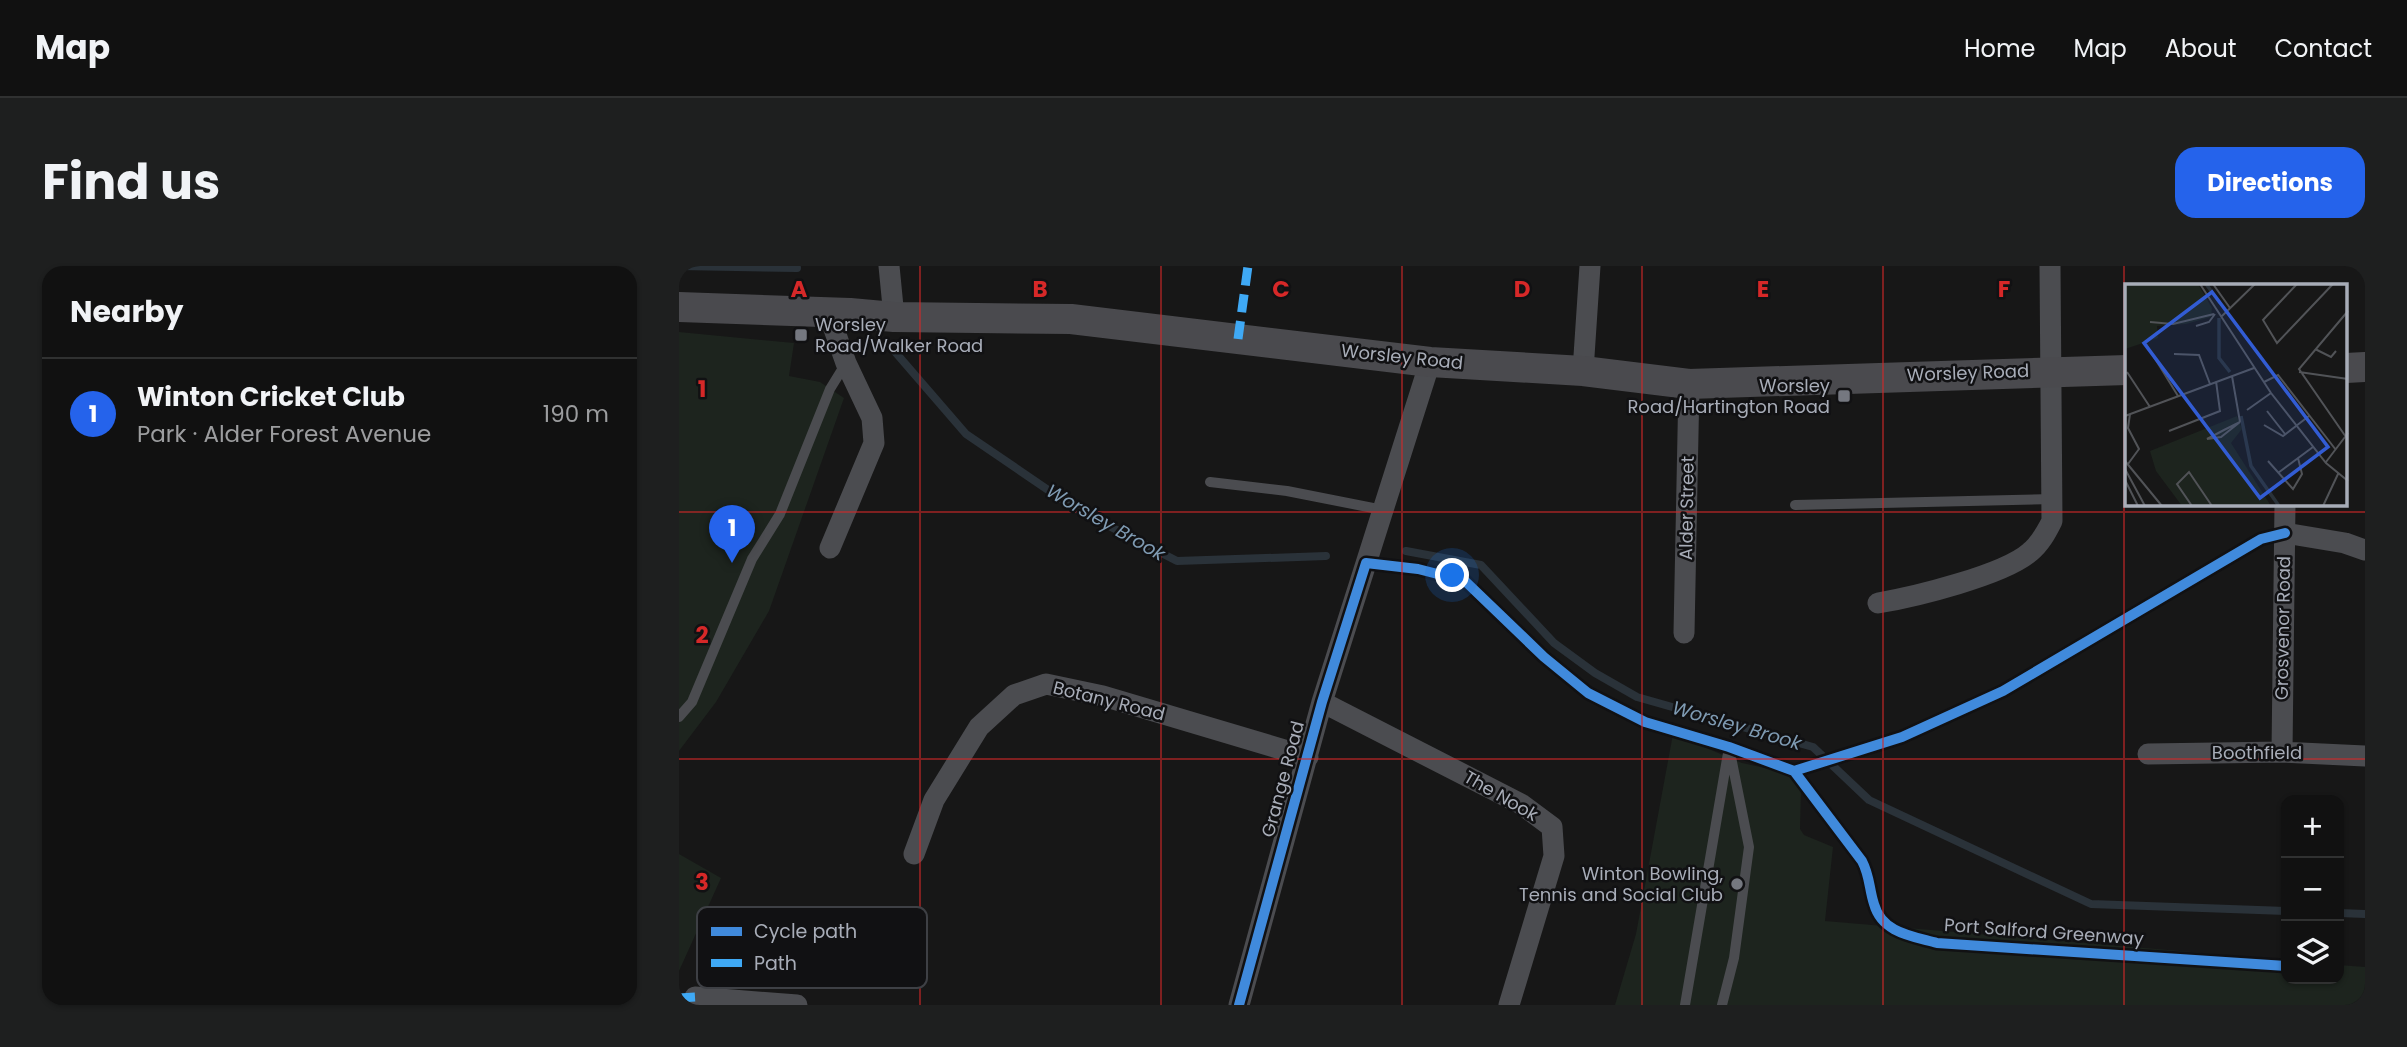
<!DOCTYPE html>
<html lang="en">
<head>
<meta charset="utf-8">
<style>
  :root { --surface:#111; --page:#1e1f1f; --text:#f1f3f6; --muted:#9c9d9f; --line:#303131; --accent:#2563eb }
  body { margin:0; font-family:Poppins,sans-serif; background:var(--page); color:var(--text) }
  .controls { position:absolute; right:21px; bottom:21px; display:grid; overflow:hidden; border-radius:14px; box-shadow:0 2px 5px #0004 }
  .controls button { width:63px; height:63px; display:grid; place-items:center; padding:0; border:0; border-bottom:2px solid var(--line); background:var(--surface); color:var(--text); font:35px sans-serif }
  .you { position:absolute; left:774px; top:310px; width:24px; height:24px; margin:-18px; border:5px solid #fff; border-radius:50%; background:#1a73e8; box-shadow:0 0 0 10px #1a73e833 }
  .badge { display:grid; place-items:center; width:46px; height:46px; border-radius:50%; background:var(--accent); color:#fff; font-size:23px; font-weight:700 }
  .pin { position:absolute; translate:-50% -58px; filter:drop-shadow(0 2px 4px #0008) }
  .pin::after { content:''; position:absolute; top:37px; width:24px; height:21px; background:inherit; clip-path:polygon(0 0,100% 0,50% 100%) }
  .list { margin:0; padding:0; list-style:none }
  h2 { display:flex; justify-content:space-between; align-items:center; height:91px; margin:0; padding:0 28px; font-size:30px }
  h2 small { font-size:23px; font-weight:400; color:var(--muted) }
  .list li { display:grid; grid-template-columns:46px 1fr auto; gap:21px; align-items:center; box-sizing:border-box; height:112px; padding:0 28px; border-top:2px solid var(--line) }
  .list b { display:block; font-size:26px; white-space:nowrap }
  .list p { margin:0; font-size:23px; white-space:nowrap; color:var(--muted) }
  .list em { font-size:23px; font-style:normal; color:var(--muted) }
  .icon { flex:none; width:38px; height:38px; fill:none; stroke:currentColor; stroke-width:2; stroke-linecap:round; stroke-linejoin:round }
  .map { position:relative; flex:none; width:1686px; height:739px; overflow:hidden; border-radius:21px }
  header { display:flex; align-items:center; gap:42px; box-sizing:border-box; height:98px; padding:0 35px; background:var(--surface); border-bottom:2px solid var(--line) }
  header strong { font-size:33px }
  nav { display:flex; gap:38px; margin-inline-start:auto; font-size:24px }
  .intro { display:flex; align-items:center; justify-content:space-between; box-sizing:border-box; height:168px; padding:0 42px }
  h1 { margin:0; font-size:49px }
  .button { padding:18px 32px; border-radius:21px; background:var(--accent); color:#fff; font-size:24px; font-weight:700 }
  main { display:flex; gap:42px; padding:0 42px }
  aside { flex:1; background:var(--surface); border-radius:21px; box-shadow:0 2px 5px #0004 }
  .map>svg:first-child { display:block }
  .green { fill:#1d241e }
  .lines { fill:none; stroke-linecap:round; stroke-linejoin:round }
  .stream { stroke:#2a3239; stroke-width:8 }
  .service { stroke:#4b4c50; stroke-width:10 }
  .minor { stroke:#4b4c50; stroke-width:21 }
  .secondary { stroke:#4a4a4e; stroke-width:30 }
  .quiet { stroke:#3fa9f5; stroke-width:9; stroke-dasharray:18 9; stroke-linecap:butt }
  .cycleway-casing { stroke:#111113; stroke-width:15 }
  .cycleway { stroke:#408adc; stroke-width:10 }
  .grid { fill:none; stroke:#d62828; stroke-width:2; stroke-opacity:0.55 }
  .poi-dot { fill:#757880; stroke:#111113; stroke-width:2.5 }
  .labels { text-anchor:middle; stroke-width:5; stroke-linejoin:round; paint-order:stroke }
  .poi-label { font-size:18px; fill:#a8adb8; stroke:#111113; text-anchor:end }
  .street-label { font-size:18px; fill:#a8adb8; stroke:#111113 }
  .water-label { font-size:19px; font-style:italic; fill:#7f9bb3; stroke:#111113 }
  .inset-river { fill:none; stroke:#2a3239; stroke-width:3.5 }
  .inset-road { fill:none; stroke:#515357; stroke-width:2 }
  .view { fill:#325cd3; fill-opacity:0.15; stroke:#325cd3; stroke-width:3.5 }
  .inset-edge { fill:none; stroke:#a8adb8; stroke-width:3.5 }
  .key { fill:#111113; stroke:#3e4045; stroke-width:2 }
  .key-label { font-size:19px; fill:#a8adb8 }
  .grid-label { font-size:23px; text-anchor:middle; font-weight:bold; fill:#d62828; stroke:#111113; stroke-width:5; stroke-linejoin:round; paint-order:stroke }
</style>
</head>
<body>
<header>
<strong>Map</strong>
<nav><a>Home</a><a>Map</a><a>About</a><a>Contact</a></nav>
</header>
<div class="intro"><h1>Find us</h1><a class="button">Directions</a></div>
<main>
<aside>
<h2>Nearby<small></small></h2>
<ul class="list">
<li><span class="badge">1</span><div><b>Winton Cricket Club</b><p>Park · Alder Forest Avenue</p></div><em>190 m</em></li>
</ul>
</aside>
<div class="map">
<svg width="1686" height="739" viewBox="0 0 1686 739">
  <rect width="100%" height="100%" fill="#171717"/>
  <path class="green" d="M0 66 115 77 110 110 141 116 165 132 90 345 37 436 0 485Z
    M994 468 1063 497 1114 508 1122 523 1121 563 1125 569 1154 581 1146 655 1607 694V713H1660V699L1686 701V739H936L957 668Z
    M0 588 42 612 0 705Z"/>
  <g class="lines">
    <path class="stream" d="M0 0 118 2
      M217 87 287 168 397 243 498 295 647 290
      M727 285 802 299 875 377 916 407 958 431 1134 481 1190 534 1412 638 1607 645
      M1660 647 1686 648"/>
    <path class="service" d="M531 216 608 225 704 244
      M1116 239 1374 233
      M687 297 739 303 786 315 865 391 909 427 966 456 1050 481
      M0 451 13 436 73 293 101 248 151 123 167 97
      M1006 739 1049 487
      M1043 739 1055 692 1070 581 1050 481"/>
    <path class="minor" d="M210 0 215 51
      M149 46 167 97 193 152 195 177 151 282
      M904 105 911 0
      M1606 267 1666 277 1686 284
      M1199 337C1235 331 1325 309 1351 286 1361 278 1367 267 1373 255L1371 0
      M1005 367 1010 118
      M643 436 842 538 873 561 875 590 830 739
      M1603 486 1606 238
      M1469 488 1603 486 1686 490
      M235 588 255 534 300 461 335 429 367 418 424 430 629 491
      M16 731 118 739
      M560 739 643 436 751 96"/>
    <path class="secondary" d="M0 41 171 47 215 51 392 53 751 96 904 105 1010 118 1448 104
      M1667 102 1686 101"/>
    <path class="quiet" d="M559 73 569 0
      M0 732 16 731"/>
    <g class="cycleway-casing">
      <path id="cycleway" d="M1115 505 1223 471 1324 425 1582 273 1606 267
        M560 739 643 436 687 297 739 303 786 315 865 391 909 427 966 456 1050 481 1115 505 1183 595C1191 610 1190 623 1195 638 1203 667 1233 670 1258 677L1607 700"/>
    </g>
    <use href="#cycleway" class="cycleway"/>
  </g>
  <path class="grid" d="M241 0V739M482 0V739M723 0V739M963 0V739M1204 0V739M1445 0V739M0 246H1686M0 493H1686"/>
  <g class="poi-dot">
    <rect x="115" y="62" width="14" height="14" rx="3.5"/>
    <rect x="1158" y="123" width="14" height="14" rx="3.5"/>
    <circle cx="1058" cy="618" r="7"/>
  </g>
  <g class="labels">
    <g class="poi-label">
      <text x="136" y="65" text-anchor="start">Worsley<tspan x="136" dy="21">Road/Walker Road</tspan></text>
      <text x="1151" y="126">Worsley<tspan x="1151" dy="21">Road/Hartington Road</tspan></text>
      <text x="1044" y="614">Winton Bowling,<tspan x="1044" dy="21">Tennis and Social Club</tspan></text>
    </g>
    <g class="street-label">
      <text transform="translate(723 91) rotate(6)" y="6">Worsley Road</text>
      <text transform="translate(1289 107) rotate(-2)" y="6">Worsley Road</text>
      <text transform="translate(1008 242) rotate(-89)" y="6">Alder Street</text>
      <text transform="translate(1604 362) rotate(-89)" y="6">Grosvenor Road</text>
      <text transform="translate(430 435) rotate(14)" y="6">Botany Road</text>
      <text x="1578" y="493">Boothfield</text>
      <text transform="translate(604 513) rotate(-75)" y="6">Grange Road</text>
      <text transform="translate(822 530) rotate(30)" y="6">The Nook</text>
      <text transform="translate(1365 666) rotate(4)" y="6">Port Salford Greenway</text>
    </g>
    <g class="water-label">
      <text transform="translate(427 256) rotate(30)" y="7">Worsley Brook</text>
      <text transform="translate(1058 459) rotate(16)" y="7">Worsley Brook</text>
    </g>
  </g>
  <g transform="translate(1446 18)">
    <rect width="222" height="222" fill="#171717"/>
    <path d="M0 0H73L87 24 86 33 61 40 32 42 33 54 0 65ZM112 132 117 145 106 159 146 222H57L31 187 25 167Z" fill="#1d241e"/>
    <path class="inset-river" d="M81 0 95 19M94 34V74L105 88M116 132 126 182 154 222"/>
    <path class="inset-road" d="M75 0 146 109 201 179 223 197M88 0 105 24M172 0 138 36 152 59 208 0M97 32 130 0M25 38 48 40 89 30M71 42 84 38 90 30M21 60 53 112M190 65 206 73 211 67M49 70 74 71 85 100M2 88 25 123M174 88 223 95M107 92 115 138M139 98 153 91 211 166M122 126 146 109M142 127 160 150M0 132 129 84M115 138 96 153 82 155 99 146ZM139 141 158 152 184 132M44 147 95 127 91 97M221 153 174 85 223 27M0 177 37 222M143 177 168 205 177 190 173 174M201 178 223 149M3 180 14 165 3 144 5 130M0 185 20 222M153 189 188 163M0 196 13 222M67 222 52 200 64 188 87 222M198 222 213 190"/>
    <path class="view" d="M87 8 203 163 135 214 19 59Z"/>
    <rect width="222" height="222" class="inset-edge"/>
  </g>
  <rect x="18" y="641" width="230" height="81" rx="10" class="key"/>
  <rect x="32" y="661" width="31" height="9" fill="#408adc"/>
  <rect x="32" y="693" width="31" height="8" fill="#3fa9f5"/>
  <g class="key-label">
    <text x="75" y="672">Cycle path</text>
    <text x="75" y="704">Path</text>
  </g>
  <g class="grid-label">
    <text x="120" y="31">A</text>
    <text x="361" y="31">B</text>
    <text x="602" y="31">C</text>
    <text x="843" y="31">D</text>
    <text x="1084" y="31">E</text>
    <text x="1325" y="31">F</text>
    <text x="23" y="131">1</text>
    <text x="23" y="377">2</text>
    <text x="23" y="624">3</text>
  </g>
</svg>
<div class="controls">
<button>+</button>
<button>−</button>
<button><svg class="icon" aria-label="layers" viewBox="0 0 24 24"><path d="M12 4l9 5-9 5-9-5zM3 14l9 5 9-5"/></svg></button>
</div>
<div class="you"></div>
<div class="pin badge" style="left:53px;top:297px">1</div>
</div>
</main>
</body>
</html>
